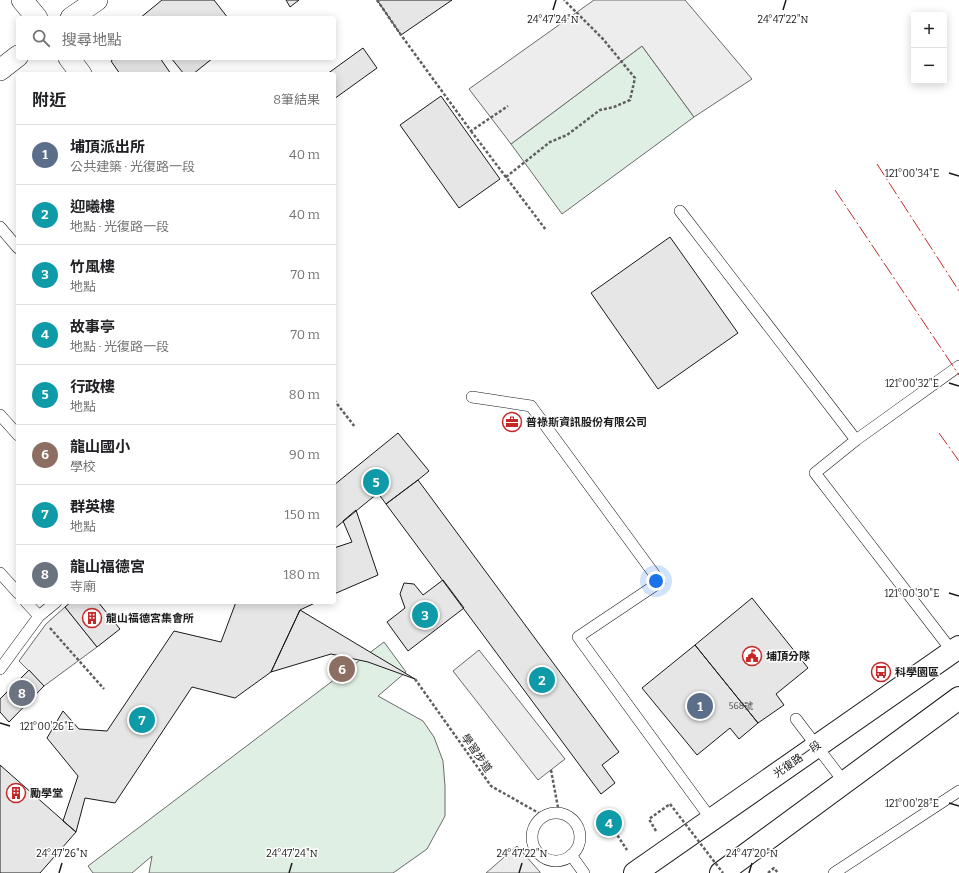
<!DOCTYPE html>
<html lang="zh-TW">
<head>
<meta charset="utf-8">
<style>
  :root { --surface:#fff; --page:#f2f2f2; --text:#202124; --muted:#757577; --line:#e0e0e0; --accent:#0f766e }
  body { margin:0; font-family:Bitter,"Noto Sans TC",serif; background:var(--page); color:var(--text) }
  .controls { position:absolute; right:12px; top:12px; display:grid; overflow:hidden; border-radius:4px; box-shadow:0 2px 10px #0003 }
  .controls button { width:36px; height:36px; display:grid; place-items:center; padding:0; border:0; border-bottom:1px solid var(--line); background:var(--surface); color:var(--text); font:20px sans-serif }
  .you { position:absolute; left:656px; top:581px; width:14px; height:14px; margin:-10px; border:3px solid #fff; border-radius:50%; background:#1a73e8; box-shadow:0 0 0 6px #1a73e833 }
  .badge { display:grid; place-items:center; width:26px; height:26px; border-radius:50%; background:var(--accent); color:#fff; font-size:13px; font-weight:700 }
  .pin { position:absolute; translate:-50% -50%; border:2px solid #fff; box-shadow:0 1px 4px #0006 }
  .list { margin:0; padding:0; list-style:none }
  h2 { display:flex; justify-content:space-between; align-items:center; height:52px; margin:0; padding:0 16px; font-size:17px }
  h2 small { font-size:13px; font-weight:400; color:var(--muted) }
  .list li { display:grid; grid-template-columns:26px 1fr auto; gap:12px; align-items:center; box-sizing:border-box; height:60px; padding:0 16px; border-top:1px solid var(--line) }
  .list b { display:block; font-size:15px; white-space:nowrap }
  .list p { margin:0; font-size:13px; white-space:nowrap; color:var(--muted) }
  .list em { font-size:13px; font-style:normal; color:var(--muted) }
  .icon { flex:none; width:22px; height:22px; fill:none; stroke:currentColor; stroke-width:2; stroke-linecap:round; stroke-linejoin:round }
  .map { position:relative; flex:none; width:959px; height:873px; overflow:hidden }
  .search { position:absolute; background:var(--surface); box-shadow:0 2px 10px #0003; left:16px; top:16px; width:320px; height:44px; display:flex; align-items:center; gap:10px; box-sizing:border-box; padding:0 14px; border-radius:4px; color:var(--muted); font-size:15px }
  .panel { position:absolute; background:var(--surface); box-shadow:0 2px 10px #0003; left:16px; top:72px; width:320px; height:532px; border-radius:4px }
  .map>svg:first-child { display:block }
  .green { fill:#e0efe3; stroke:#6a6a6a }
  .parking { fill:#ededed; stroke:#6a6a6a }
  .building { fill:#e6e6e6; stroke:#1a1a1a }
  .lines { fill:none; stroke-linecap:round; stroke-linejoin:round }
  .lane-casing { stroke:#1a1a1a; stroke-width:12 }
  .street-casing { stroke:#1a1a1a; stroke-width:22 }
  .secondary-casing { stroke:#1a1a1a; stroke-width:24 }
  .path { stroke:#5f5f5f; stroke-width:2.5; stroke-dasharray:3 2; stroke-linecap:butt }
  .lane { stroke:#fff; stroke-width:11 }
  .street { stroke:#fff; stroke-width:21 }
  .secondary { stroke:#fff; stroke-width:22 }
  .path-bridge { stroke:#5f5f5f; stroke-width:2.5; stroke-dasharray:3 2; stroke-linecap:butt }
  .power { stroke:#c62828; stroke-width:1; stroke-dasharray:14 3 2 3; stroke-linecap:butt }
  .ticks { fill:none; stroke:#1a1a1a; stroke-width:1.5 }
  .labels { text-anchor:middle; stroke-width:3; stroke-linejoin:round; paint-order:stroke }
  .number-label { font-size:9px; fill:#4d4d4d }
  .poi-label { font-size:11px; font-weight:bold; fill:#1a1a1a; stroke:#fff; text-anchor:start }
  .street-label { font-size:11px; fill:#1a1a1a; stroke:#fff }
  .ticks-label { font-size:10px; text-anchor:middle; fill:#1a1a1a; stroke:#fff; stroke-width:3; stroke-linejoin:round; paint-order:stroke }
</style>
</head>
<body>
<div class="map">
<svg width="959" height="873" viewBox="0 0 959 873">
  <rect width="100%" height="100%" fill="#fff"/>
  <path class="green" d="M642 46 694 117 562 214 511 144Z
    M384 642 406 672 378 696 423 721 434 737 443 761 445 786V816L427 849 393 873H149L152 856 132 873H93L88 866Z"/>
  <path class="parking" d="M594 0H685L752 79 694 117 642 46 511 144 469 89Z
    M65 607 97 647 44 686 19 661 46 624Z
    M479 650 565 759 538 780 453 671Z
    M517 846 540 872V873H486Z"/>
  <path class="building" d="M162 0H214L228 18H140Z
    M286 0H299L290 7Z
    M377 0H452L401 35Z
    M363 48 377 68 334 99V74H327Z
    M115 58H160L171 74H120L111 61Z
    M171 58H213L193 74H184Z
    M441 96 500 179 459 208 400 125Z
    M670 237 738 333 658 389 591 293Z
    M398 433 429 471 418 480 386 504 378 493 334 529V485Z
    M418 480 619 752 602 765 615 783 601 794 386 504Z
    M356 510 378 575 334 594V548L352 542 343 521Z
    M443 580 464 608 408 651 387 622 405 608 400 594 404 583 414 584 423 595Z
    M752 598 808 668 776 694 784 705 758 723 695 645Z
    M71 602H98L120 629 97 647 65 607Z
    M236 602H317L300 610 271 672 235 698 192 687 115 803 85 798 76 832 63 821 78 776 47 738 63 711 79 729 107 731 174 631 221 642Z
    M300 610 415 679 368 662 331 654 271 672Z
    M695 645 758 723 739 739 730 728 697 755 642 688Z
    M29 670 44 686 9 722 0 712V699Z
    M0 765 76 832 40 873H0Z
    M614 814 619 822 604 832 598 824Z"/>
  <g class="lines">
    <g class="lane-casing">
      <path id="lane" d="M680 211 856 440 815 473 952 651
        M0 227 18 248
        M472 397 531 406 660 582 578 637 711 819
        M0 415 18 435
        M856 440 959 366
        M0 573 18 593
        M26 602 39 616
        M0 669 39 616 56 602
        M796 719 844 782
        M532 837a24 24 0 1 1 48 0a24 24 0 1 1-48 0Z
        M571 855 584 873
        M834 873 959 791"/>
    </g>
    <g class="street-casing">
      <path id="street" d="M22 0 37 18
        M71 18 97 0
        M69 58 81 74
        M0 70 18 56"/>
    </g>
    <g class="secondary-casing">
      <path id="secondary" d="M635 873 959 647
        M721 873 959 698"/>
    </g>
    <path class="path" d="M377 0 401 35 471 131 508 106
      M471 131 546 230
      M506 177 550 142 567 135 600 110 614 107 630 100 635 78 603 39 564 0
      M334 400 355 427
      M50 628 104 689
      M415 679 491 786 544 816
      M551 770 559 813
      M612 827 627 850
      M656 831 649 819 670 804
      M768 873 774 868 778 873"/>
    <use href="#lane" class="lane"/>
    <use href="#street" class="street"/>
    <use href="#secondary" class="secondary"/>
    <path class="path-bridge" d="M670 804 723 873"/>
    <path class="power" d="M877 164 959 291
      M835 190 959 375
      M939 433 959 461"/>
  </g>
  <path class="ticks" d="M553 10 556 0M783 10 786 0M949 173 959 176M949 383 959 386M949 593 959 596M0 723 10 726M949 803 959 806M59 873 62 863M289 873 292 863M519 873 522 863M749 873 752 863"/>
  <defs>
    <g id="office-ring" transform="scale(1)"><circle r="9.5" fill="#fff" stroke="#c62828" stroke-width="1.5"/><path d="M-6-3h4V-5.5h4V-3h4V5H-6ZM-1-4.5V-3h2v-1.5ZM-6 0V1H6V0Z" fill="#c62828"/></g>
    <g id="building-ring" transform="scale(1)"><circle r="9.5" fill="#fff" stroke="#c62828" stroke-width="1.5"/><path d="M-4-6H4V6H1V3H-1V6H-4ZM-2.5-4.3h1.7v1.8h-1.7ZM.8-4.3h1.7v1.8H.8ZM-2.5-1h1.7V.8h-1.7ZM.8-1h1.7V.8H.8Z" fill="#c62828"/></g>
    <g id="civic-ring" transform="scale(1)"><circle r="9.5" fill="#fff" stroke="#c62828" stroke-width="1.5"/><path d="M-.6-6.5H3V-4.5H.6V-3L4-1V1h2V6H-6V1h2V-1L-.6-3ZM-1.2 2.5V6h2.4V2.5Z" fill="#c62828"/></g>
    <g id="bus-ring" transform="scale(1)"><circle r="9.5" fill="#fff" stroke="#c62828" stroke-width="1.5"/><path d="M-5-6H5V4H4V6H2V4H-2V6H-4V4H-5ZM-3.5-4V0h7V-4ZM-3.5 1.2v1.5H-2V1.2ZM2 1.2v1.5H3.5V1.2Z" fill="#c62828"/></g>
  </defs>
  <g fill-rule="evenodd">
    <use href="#office-ring" x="512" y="422"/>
    <use href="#building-ring" x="92" y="618"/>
    <use href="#civic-ring" x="752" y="656"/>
    <use href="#bus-ring" x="881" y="672"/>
    <use href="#building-ring" x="16" y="793"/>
  </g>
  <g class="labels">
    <g class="number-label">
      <text x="741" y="709">568號</text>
    </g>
    <g class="poi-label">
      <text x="526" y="426">普祿斯資訊股份有限公司</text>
      <text x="106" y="622">龍山福德宮集會所</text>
      <text x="766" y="660">埔頂分隊</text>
      <text x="895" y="676">科學園區</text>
      <text x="30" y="797">勵學堂</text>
    </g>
    <g class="street-label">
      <text transform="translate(477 753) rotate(55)" y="4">學習步道</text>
      <text transform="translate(797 759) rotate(-35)" y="4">光復路一段</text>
    </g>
  </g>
  <g class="ticks-label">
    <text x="553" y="23">24°47'24"N</text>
    <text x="783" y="23">24°47'22"N</text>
    <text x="912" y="177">121°00'34"E</text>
    <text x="912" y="387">121°00'32"E</text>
    <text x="912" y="597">121°00'30"E</text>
    <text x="47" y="730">121°00'26"E</text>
    <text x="912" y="807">121°00'28"E</text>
    <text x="62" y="857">24°47'26"N</text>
    <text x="292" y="857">24°47'24"N</text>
    <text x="522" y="857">24°47'22"N</text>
    <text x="752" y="857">24°47'20"N</text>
  </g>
</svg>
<div class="controls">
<button>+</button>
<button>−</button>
</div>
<div class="you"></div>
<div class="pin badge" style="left:700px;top:706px;background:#5c6f8a">1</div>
<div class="pin badge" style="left:542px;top:680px;background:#0f9aa8">2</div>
<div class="pin badge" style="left:425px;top:615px;background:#0f9aa8">3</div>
<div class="pin badge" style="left:609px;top:823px;background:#0f9aa8">4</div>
<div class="pin badge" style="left:376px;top:482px;background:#0f9aa8">5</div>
<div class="pin badge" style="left:342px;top:669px;background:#8d6e63">6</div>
<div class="pin badge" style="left:142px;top:720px;background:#0f9aa8">7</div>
<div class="pin badge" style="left:22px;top:693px;background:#6b7280">8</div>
<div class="search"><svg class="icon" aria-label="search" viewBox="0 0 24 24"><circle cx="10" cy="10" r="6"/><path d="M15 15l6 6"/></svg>搜尋地點</div>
<section class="panel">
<h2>附近<small>8筆結果</small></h2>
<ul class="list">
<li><span class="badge" style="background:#5c6f8a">1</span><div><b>埔頂派出所</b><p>公共建築 · 光復路一段</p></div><em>40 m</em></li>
<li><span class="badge" style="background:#0f9aa8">2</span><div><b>迎曦樓</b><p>地點 · 光復路一段</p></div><em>40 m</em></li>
<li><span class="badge" style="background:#0f9aa8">3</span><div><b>竹風樓</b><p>地點</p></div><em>70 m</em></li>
<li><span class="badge" style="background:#0f9aa8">4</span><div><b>故事亭</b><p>地點 · 光復路一段</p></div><em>70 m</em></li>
<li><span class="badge" style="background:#0f9aa8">5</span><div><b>行政樓</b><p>地點</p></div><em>80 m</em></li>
<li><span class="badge" style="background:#8d6e63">6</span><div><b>龍山國小</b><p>學校</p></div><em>90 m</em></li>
<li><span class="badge" style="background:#0f9aa8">7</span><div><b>群英樓</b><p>地點</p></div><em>150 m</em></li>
<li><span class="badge" style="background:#6b7280">8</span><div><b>龍山福德宮</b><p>寺廟</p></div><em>180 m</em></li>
</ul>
</section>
</div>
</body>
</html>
